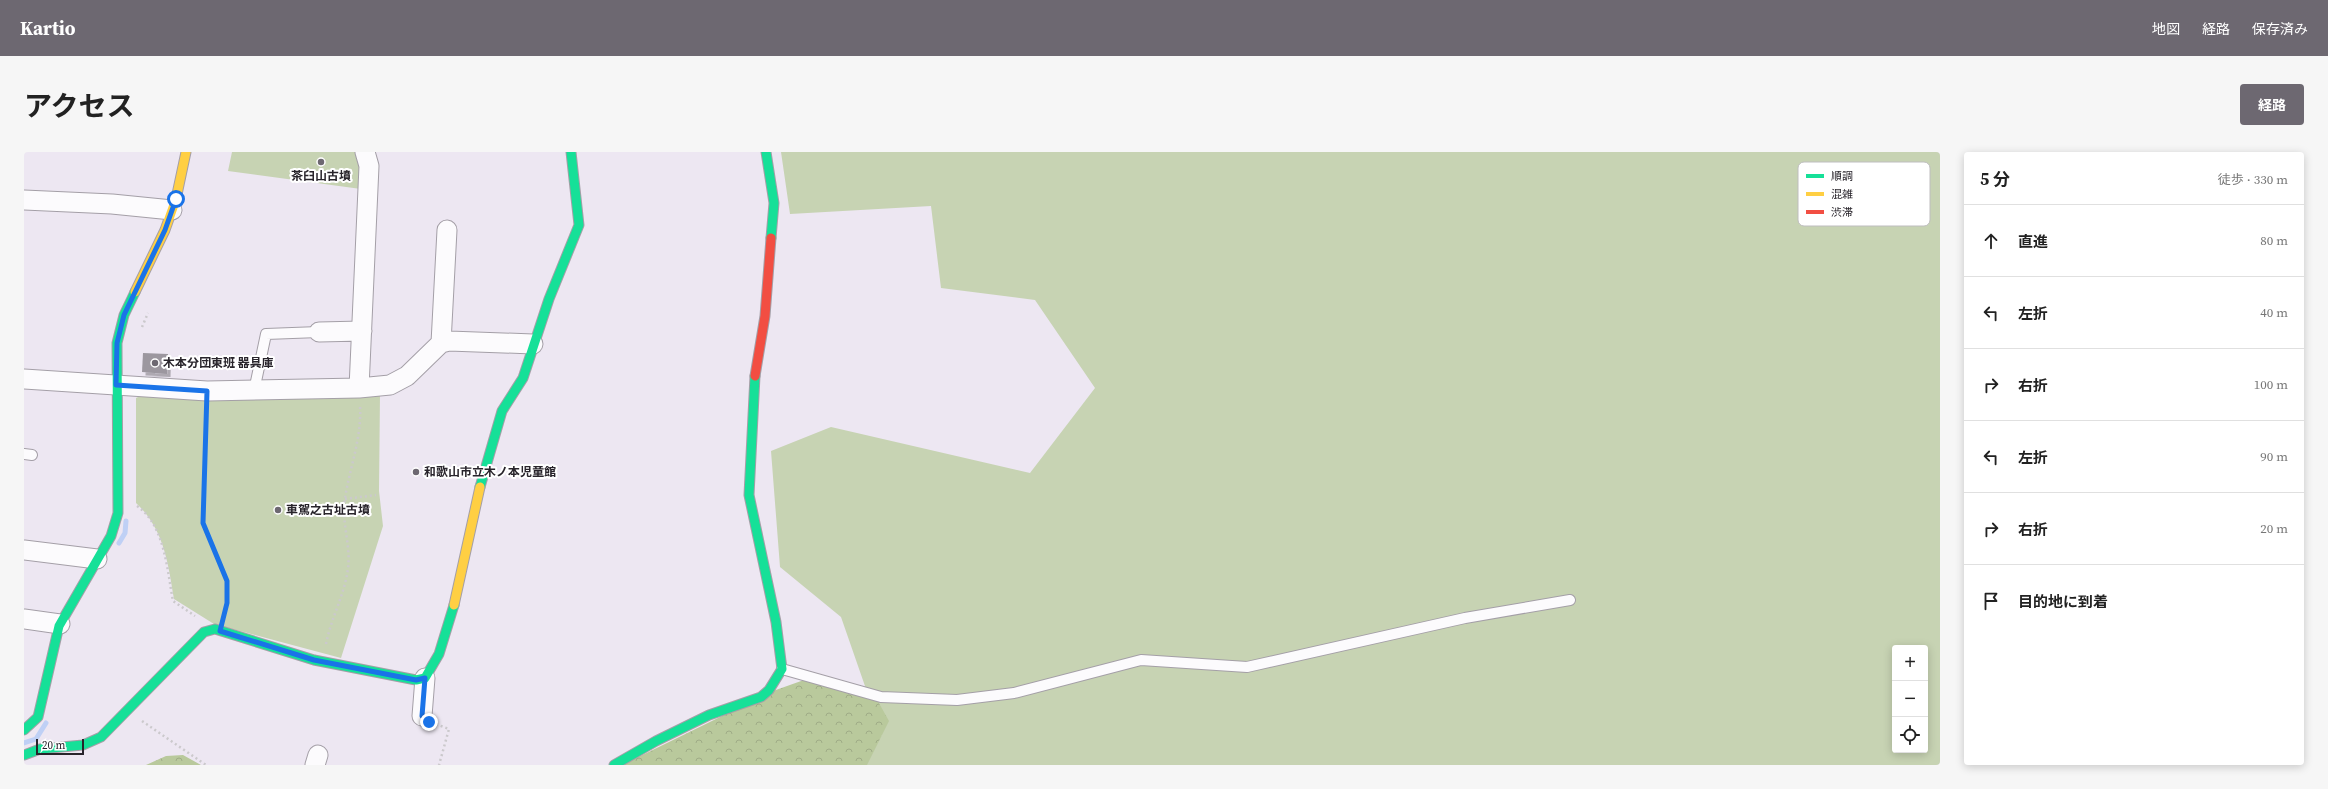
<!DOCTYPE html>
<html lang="ja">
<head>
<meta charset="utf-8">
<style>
  :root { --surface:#fff; --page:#f6f6f6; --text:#222; --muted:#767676; --line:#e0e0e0; --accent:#6d6871 }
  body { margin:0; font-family:"Source Serif 4","Noto Sans JP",serif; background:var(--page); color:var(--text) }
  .controls { position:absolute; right:12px; bottom:12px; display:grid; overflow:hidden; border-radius:4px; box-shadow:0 2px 10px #0003 }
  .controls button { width:36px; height:36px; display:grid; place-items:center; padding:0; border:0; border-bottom:1px solid var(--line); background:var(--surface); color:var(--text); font:20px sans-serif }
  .scale { position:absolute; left:12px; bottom:10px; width:48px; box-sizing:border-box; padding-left:4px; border:2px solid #28242b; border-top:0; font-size:11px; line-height:14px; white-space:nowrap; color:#28242b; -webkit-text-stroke:3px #fff; paint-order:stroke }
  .stop { position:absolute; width:12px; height:12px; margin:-9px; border:3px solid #1a73e8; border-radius:50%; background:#fff }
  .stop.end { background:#1a73e8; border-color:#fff; box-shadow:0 1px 4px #0008 }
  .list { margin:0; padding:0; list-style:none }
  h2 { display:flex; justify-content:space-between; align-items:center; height:52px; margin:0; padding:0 16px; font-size:17px }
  h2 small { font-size:13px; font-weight:400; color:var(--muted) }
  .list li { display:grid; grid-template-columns:26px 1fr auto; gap:12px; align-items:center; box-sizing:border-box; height:72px; padding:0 16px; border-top:1px solid var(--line) }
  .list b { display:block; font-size:15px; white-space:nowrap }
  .list em { font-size:13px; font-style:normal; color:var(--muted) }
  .icon { flex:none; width:22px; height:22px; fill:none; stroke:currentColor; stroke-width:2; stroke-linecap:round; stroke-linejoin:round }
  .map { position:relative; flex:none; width:1916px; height:613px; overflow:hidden; border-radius:4px }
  header { display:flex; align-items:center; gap:24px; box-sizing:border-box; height:56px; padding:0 20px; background:var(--accent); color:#fff }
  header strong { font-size:19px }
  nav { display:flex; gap:22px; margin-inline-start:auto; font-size:14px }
  .intro { display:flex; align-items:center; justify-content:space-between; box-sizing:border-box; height:96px; padding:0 24px }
  h1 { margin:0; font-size:28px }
  .button { padding:10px 18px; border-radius:4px; background:var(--accent); color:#fff; font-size:14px; font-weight:700 }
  main { display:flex; gap:24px; padding:0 24px }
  aside { flex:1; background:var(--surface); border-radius:4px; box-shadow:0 2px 10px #0003 }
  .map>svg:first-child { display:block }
  .green { fill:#c7d3b3; fill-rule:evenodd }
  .forest { fill:url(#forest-crowns) }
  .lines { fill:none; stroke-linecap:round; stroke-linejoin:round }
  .stream { stroke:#bfd0f5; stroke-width:5 }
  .building { fill:#9c979f; filter:url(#shadow) }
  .lane-casing { stroke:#a49fa7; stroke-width:12 }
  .street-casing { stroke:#a49fa7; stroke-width:21 }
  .fast-casing { stroke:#a49fa7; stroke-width:11 }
  .slow-casing { stroke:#a49fa7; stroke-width:11 }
  .jam-casing { stroke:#a49fa7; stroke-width:11 }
  .path { stroke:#cbc9cc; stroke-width:2.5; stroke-dasharray:2 3; stroke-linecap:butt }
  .lane { stroke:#fcfbfd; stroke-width:10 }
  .street { stroke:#fcfbfd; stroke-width:19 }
  .fast { stroke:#16e098; stroke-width:9 }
  .slow { stroke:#ffcf43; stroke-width:9 }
  .jam { stroke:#f24e42; stroke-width:9 }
  .route { stroke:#1a73e8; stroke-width:5 }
  .poi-dot { fill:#6d6871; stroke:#fff; stroke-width:1.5 }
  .labels { text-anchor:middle; stroke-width:4; stroke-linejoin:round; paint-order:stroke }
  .poi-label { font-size:12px; font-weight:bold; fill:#28242b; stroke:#fff; text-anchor:start }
  .key { fill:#fff; stroke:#bebdbf; stroke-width:1 }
  .key-label { font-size:11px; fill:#28242b }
</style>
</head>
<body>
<header>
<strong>Kartio</strong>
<nav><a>地図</a><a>経路</a><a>保存済み</a></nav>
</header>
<div class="intro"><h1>アクセス</h1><a class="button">経路</a></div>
<main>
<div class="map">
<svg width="1916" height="613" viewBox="0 0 1916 613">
  <defs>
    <pattern id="forest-crowns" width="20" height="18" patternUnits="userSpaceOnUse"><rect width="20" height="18" fill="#b9c99c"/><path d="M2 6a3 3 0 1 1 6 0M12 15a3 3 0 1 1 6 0" fill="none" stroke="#9fac87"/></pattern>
    <filter id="shadow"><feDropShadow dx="3.5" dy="3.5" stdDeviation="0" flood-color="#0004"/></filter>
  </defs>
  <rect width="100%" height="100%" fill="#ede7f2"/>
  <path class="green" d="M208 0H336L337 37 204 19Z
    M757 0H1916V613H823L858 583 817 465 756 415 747 299 807 275 1006 321 1071 236 1011 148 917 136 907 54 766 62ZM1871 496H1901V598H1871Z
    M120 242H356L355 339 359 374 317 506 190 472 150 447C144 411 140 377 112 351V246Z"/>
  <path class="forest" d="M794 523 851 544 865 569 843 613H598L749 539Z
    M159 603 177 613H122L142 604Z"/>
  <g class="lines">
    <path class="stream" d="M95 391 101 381 102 369
      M0 591 12 587 22 571"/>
  </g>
  <path class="building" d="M119 201 144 202 143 222 118 220Z"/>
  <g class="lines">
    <g class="lane-casing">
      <path id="lane" d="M230 239 242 182 295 180
        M0 302 8 303
        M758 517 857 545 933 548 990 541 1117 508 1223 515 1441 466 1546 448"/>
    </g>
    <g class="street-casing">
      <path id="street" d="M0 48 88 52 148 58
        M295 180 338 179
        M417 191 423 78
        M0 227 183 239 335 236 366 233 383 224 417 191 425 189 509 192
        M335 236 345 14 341 0
        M0 398 73 407
        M0 467 36 472
        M398 564 401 526
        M291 613 294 603"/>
    </g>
    <g class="fast-casing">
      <path id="fast" d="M742 0 750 51 747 86
        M456 335 478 259 499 226 525 147 555 73 547 0
        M0 578 14 565 35 474 87 384 94 361 93 191 100 163 111 140
        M0 603 16 597 59 593 77 585 180 480 191 477 290 508 392 528 401 526 415 502 430 453
        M590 613 632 589 685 563 737 545 745 538 758 517 752 470 725 343 731 224"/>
    </g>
    <g class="slow-casing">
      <path id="slow" d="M111 140 141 78 152 47 162 0
        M430 453 456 335"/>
    </g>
    <g class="jam-casing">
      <path id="jam" d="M731 224 741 164 747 86"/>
    </g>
    <path class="path" d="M118 175 124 161
      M183 255 179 371 203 429V451L201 461
      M321 347 352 343
      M113 354C141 373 143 418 149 449L171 464
      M302 492C307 466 321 442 324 416 327 393 317 370 321 346 326 315 338 285 336 253
      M118 569 182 613
      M412 572 425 577 415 613"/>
    <use href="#lane" class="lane"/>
    <use href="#street" class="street"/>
    <use href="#fast" class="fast"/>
    <use href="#slow" class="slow"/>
    <use href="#jam" class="jam"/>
  </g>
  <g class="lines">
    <path class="route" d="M152 47 141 78 100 163 93 191 92 233 183 239 179 371 203 429V451L196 479 290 508 392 528 401 526 398 564 405 570"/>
  </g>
  <g class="poi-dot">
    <circle cx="297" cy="10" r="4"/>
    <circle cx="131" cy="211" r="4"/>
    <circle cx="392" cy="320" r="4"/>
    <circle cx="254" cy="358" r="4"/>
  </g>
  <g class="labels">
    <g class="poi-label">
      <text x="297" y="28" text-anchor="middle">茶臼山古墳</text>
      <text x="139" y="215">木本分団東班 器具庫</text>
      <text x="400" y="324">和歌山市立木ノ本児童館</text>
      <text x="262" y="362">車駕之古址古墳</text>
    </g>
  </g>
  <rect x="1774" y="10" width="132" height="64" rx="6" class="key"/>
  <rect x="1782" y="22" width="18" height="4" fill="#16e098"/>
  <rect x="1782" y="40" width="18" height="4" fill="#ffcf43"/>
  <rect x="1782" y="58" width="18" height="4" fill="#f24e42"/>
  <g class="key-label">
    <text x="1807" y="28">順調</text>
    <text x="1807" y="46">混雑</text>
    <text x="1807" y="64">渋滞</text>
  </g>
</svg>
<div class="controls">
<button>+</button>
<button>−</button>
<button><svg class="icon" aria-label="locate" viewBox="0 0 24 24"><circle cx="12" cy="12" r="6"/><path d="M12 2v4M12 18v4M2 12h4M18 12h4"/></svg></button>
</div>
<div class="scale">20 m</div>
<div class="stop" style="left:152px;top:47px"></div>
<div class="stop end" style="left:405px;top:570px"></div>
</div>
<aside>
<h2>5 分<small>徒歩 · 330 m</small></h2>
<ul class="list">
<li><svg class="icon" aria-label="ahead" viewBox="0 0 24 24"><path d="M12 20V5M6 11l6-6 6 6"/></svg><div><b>直進</b></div><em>80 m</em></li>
<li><svg class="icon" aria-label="left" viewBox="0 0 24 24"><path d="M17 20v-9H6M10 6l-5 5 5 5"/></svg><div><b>左折</b></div><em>40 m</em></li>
<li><svg class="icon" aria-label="right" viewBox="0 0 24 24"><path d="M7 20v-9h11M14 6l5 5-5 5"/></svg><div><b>右折</b></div><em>100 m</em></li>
<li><svg class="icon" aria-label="left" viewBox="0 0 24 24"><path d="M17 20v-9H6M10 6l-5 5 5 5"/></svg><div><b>左折</b></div><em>90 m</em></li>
<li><svg class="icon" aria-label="right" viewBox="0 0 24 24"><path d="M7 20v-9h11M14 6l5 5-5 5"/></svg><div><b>右折</b></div><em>20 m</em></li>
<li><svg class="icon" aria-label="arrive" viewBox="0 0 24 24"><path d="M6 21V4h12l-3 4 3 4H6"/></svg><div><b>目的地に到着</b></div></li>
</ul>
</aside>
</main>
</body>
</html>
